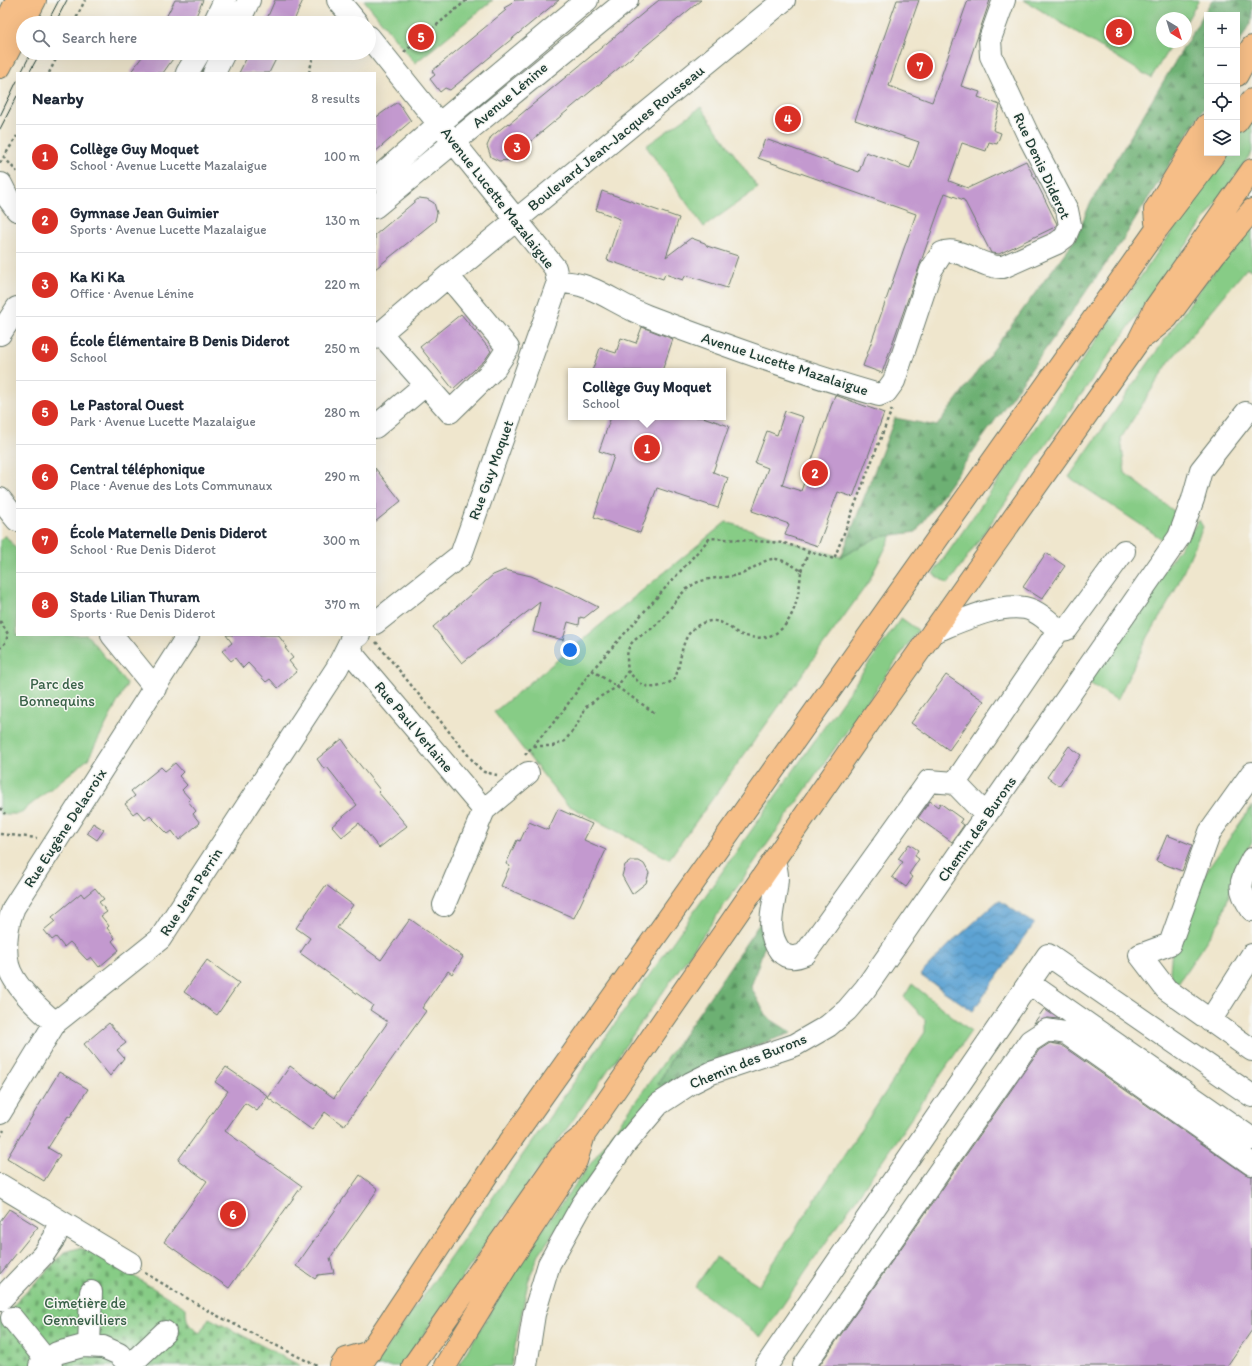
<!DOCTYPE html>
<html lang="en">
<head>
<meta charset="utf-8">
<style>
  :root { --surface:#fff; --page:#f6f6f7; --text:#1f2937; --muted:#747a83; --line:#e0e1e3; --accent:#d93025 }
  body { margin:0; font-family:Itim,sans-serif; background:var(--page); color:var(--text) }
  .controls { position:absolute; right:12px; top:12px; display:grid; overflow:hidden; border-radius:0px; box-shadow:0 4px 16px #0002 }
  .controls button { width:36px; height:36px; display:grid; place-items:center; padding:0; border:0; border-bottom:1px solid var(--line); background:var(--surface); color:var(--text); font:20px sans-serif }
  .compass { position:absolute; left:1156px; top:12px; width:36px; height:36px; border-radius:50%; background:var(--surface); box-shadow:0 4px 16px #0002; rotate:142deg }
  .you { position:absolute; left:570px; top:650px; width:14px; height:14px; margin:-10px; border:3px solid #fff; border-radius:50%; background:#1a73e8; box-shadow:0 0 0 6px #1a73e833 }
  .badge { display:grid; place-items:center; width:26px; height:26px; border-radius:50%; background:var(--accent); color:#fff; font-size:13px; font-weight:700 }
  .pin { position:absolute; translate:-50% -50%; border:2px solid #fff; box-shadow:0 1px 4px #0006 }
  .popup { position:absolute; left:568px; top:368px; width:158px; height:52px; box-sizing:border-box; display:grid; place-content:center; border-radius:0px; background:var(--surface); filter:drop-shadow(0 1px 3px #0005); font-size:13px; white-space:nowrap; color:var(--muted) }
  .popup b { font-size:15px; color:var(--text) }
  .popup::after { content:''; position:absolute; left:50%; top:100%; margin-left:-8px; border:8px solid transparent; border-top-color:var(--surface) }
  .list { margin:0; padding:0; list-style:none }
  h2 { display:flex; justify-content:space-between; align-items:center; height:52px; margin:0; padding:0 16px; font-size:17px }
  h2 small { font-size:13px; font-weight:400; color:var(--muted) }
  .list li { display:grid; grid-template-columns:26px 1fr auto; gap:12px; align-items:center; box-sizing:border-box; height:64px; padding:0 16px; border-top:1px solid var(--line) }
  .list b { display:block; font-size:15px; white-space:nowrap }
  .list p { margin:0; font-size:13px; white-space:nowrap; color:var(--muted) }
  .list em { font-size:13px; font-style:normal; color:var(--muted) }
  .icon { flex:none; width:22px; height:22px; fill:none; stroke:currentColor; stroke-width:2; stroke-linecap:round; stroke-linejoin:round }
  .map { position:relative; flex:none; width:1252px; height:1366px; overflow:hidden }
  .search { position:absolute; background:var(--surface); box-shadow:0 4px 16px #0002; left:16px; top:16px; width:360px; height:44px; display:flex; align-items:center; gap:10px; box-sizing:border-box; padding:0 14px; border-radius:22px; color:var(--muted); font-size:15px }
  .panel { position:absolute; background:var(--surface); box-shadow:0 4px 16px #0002; left:16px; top:72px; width:360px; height:564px; border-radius:0px }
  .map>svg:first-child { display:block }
  .green { fill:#87cc86; stroke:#53845d }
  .forest { fill:url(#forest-firs); stroke:#467654 }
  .cemetery { fill:url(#cemetery-stones); stroke:#53845d }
  .water { fill:url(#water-waves); stroke:#3e7084 }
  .building { fill:#c399cf }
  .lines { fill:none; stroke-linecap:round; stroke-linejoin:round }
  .minor-casing { stroke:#68786a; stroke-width:24 }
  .major-casing { stroke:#68786a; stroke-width:24 }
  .highway-casing { stroke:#68786a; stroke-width:24 }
  .path { stroke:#68786a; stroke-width:2.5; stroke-dasharray:3 3; stroke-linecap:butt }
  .minor { stroke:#fff; stroke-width:22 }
  .major { stroke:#f6be87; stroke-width:22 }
  .highway { stroke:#f6be87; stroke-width:22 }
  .tram { stroke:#1f3d34; stroke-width:1 }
  .labels { text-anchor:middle; stroke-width:3; stroke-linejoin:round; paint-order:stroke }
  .street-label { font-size:15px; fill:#1f3d34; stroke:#f6f6f2 }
  .park-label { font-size:15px; fill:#396148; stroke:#f6f6f2 }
</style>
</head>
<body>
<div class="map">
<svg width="1252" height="1366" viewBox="0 0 1252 1366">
  <defs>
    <pattern id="forest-firs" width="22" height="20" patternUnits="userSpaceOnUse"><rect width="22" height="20" fill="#6db073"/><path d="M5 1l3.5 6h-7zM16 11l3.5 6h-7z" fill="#59905f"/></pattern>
    <pattern id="cemetery-stones" width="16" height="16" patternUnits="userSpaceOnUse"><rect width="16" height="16" fill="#87cc86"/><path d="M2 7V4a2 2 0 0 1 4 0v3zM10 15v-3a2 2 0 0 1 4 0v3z" fill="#6ea76e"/></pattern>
    <pattern id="water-waves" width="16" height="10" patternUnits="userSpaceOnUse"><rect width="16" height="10" fill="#5da3d3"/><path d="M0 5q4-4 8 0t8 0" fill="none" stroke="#4c86ac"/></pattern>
  </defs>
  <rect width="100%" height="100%" fill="#f6f6f2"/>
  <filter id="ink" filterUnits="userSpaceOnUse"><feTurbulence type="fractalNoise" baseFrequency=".025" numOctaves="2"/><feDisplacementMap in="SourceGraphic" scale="8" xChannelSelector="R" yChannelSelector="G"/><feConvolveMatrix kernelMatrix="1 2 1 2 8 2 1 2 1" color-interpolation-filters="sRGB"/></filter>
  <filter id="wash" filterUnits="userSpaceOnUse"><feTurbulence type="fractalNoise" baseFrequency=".012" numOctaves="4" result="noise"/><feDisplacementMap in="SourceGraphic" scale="16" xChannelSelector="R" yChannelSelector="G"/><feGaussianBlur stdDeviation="0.9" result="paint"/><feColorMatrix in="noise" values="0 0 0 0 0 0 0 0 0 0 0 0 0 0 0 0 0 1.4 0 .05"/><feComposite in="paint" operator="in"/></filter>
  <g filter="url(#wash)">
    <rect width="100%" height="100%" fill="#efe6cd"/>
    <path class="green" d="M364 0H493L415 63Z
      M1024 0H1199L1186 22V18H1162V42H1173L1151 78Z
      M701 107 758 188 704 227 646 146Z
      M1252 117V152L948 584 933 574 1227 153H1237V138Z
      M1252 228V270L1247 268 1169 362 1121 438 1125 473 1179 515 1165 541 1069 477 1202 286Z
      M1199 520 1203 527 1174 593 1148 637 1117 700 1086 681Z
      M726 522 841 557 878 537 892 535 868 583 669 859 566 804 494 712Z
      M5 535 17 550V635H87L127 684 88 759 19 814H0V540Z
      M901 618 918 630 468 1269 402 1366H374Z
      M1252 806V842L1241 859 1221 919 1176 986 1170 972 1172 949 1194 889Z
      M912 984 971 1031 761 1337 695 1287 716 1257 759 1285 925 1032V1019L904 997Z
      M685 1033 658 1084 675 1083 633 1118 539 1254 528 1282 511 1366H458L528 1250Z"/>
    <path class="forest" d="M1212 0H1252V19L1237 47V15H1207V103L1203 110 1122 241 916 532 878 537 841 557 895 418 937 426 1075 239 1090 204Z
      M768 911 766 941 751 987 767 1017 792 1033 732 1054 675 1083 658 1085 685 1033Z"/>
    <path class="cemetery" d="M79 1248 92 1251 186 1308C186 1322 188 1326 200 1333L209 1318 301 1366H0V1319L65 1252Z"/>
    <path class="water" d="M999 900 1034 924 973 1011 920 975 950 944Z"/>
    <g id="blocks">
      <path class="building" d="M175 0H203L193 23H163Z
        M275 0H303L293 23H265Z
        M515 0H559L450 90 445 88 440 92 430 79 435 75 432 71 506 10 504 8 511 4Z
        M659 0H701L526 145 527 146 510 160 499 161 491 157 487 146 491 137 508 123 509 124Z
        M897 0H919L889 86 932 102 968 0H990L961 86 980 92 978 97 1000 105 993 130 1001 133 997 144 989 142 986 151 962 143 949 181 968 188 1026 161 1057 224 1055 227 999 254 991 253 964 200 945 193 882 373 863 366 916 214 758 158 765 139 859 172 866 152 910 168 919 142 855 120Z
        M145 53H177L163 73H130Z
        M249 53H279L269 73H239Z
        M396 103H399L411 121 375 152V118Z
        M602 191 679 218 666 257 691 238 705 243 707 246 738 256 727 288 686 275 683 280 665 274 663 279 607 260 620 219 596 210Z
        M419 198 427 199 434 203 437 213 435 221 375 269V235Z
        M461 314 491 351 485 360 453 389 420 347Z
        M642 327 673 339 662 371H592L600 348 616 353 621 338 636 343Z
        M835 395 884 413 853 497 838 492 818 546 785 535 789 524 752 511 768 468 755 463 767 431 777 435 785 411 803 417 782 485 801 491Z
        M611 417H703L729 426 713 472 728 478 718 508 657 488 640 533 594 517 614 456 599 451Z
        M375 468 401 501 375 522Z
        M1046 553 1065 566 1042 599 1023 587Z
        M505 570 531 576 569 592 598 607 584 618 580 617 579 625 568 622 563 640 533 632 540 602 462 663 433 627 493 575Z
        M226 635H278L287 647 285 648 293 658 289 661 297 671 278 688 270 679 266 682 248 663 243 668 235 658 231 661 222 651 232 643Z
        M946 675 984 701 949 750 911 723Z
        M342 739 349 749 348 750 380 790 378 792 407 826 379 848 359 823 342 837 332 826 357 805 327 767 324 769 317 759Z
        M1069 746 1081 755 1059 786 1047 777Z
        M175 763 183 772 179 776 187 785 182 790 190 799 188 801 196 811 193 814 200 823 179 840 172 831 168 834 150 816 145 820 137 811 133 814 125 804 135 796 131 791 161 767 165 771Z
        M930 801 938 807 940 803 962 819 960 822 964 825 952 842 918 818Z
        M558 809 592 824 584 840 606 850 574 918 501 886 510 866 506 864 517 840 520 841 529 822 548 830Z
        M93 823 104 830 97 840 87 833Z
        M1167 835 1192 845 1182 871 1156 861Z
        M909 844 918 850 915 856 919 859 909 874 913 877 906 887 892 877 903 862 898 859Z
        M631 861H639L644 864 649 873 646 883 632 894 622 876 625 865Z
        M326 885 353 905 337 928 381 960 410 919 463 957 452 974 448 971 422 1008 426 1011 344 1126 325 1112 312 1130 268 1098 290 1066 334 1098 388 1022 370 1010 373 1005 300 953 310 938 296 928Z
        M95 888 104 899 99 902 107 912 101 916 109 926 107 928 115 938 112 941 119 950 99 967 91 957 87 960 70 942 64 947 56 937 52 940 44 930 55 921 52 917 81 893 84 897Z
        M207 960 239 983 217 1015 184 992Z
        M1044 1009 1059 1019 1048 1018 1034 1023Z
        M109 1023 126 1043 117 1050 124 1058 110 1076 84 1044Z
        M1050 1043 1061 1045 1245 1174 1252 1176V1330L1227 1366H819L1039 1050Z
        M226 1067 268 1096 257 1111 245 1103 225 1131 302 1186 229 1288 164 1242 207 1181 178 1160 228 1091 215 1082Z
        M59 1072 88 1089 70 1117 68 1116 48 1148 60 1155 44 1181 7 1158Z
        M360 1175 378 1189 330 1258 334 1273 318 1275 315 1279 296 1266Z
        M9 1209 38 1227 0 1274V1221Z"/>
    </g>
  </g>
  <g filter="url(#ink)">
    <use href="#blocks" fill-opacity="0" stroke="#68786a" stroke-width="1"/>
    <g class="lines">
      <g class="minor-casing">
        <path id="minor" d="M338 0 357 23
          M214 23 225 0
          M238 23 249 0
          M369 37 555 268 558 282C594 282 614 304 647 316 723 345 801 373 879 395L886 392 894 381 931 270 942 253C959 245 982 269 1003 267L1057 243 1065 237 1070 225 1067 210 1028 135 991 56 990 39 1004 0
          M187 73 199 53
          M214 73 224 53
          M375 180 439 124 587 0
          M1 184 8 198 17 210
          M375 207 627 0
          M0 334 17 308
          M381 334 450 412 495 368 508 348 448 276
          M375 338 448 276 784 0
          M375 427 425 385
          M0 499 17 520
          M375 623 461 555 558 282
          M933 632C959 622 997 603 1025 608 1036 610 1051 622 1058 631
          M112 635 155 688
          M352 635 350 642 353 655 484 810
          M1252 773 1210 832 1170 944 1140 955 1166 989 1252 1050
          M986 815 955 783 1058 631 1067 629 1124 551
          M1252 859C1240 883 1236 887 1252 910
          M774 861C775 865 777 871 777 876 777 903 762 927 780 951 787 959 796 958 805 954L929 781 955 783
          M444 905 484 810 528 773
          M1029 983 1252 1139
          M1210 1021 1252 955
          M55 1023C40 1010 13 985 8 965 4 947 7 923 14 907L188 635
          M0 1113 55 1023 160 939 337 668 350 642 359 635
          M0 1185 130 1263
          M0 1300 43 1255 55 1237 58 1221
          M12 1318 51 1366
          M89 1346 91 1292
          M40 1366 57 1353 83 1346 103 1347 119 1354 130 1366
          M129 1366 165 1332
          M526 1366 534 1314 549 1264 582 1205 625 1144 659 1104 691 1083 711 1073 795 1045 828 1026 847 1010 865 989 1179 537 1193 499 1201 470 1246 413
          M766 1366 1048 955 1252 1096
          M804 1366 1030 1041 1047 1030 1066 1033 1252 1164"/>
      </g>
      <g class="major-casing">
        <path id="major" d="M23 23 35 0
          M0 34 17 0
          M0 67 23 23"/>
      </g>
      <g class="highway-casing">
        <path id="highway" d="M1237 75 1252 47
          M1237 122 1252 100
          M1156 222 1155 210 1207 125
          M1145 336 1167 318 1214 255 1252 210
          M341 1366 346 1359 370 1352
          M360 1366 497 1160 1157 229 1215 153
          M413 1366 564 1151 584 1135
          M445 1366 506 1267 576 1161 584 1135 877 711 1138 342 1155 308 1252 170"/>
      </g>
      <path class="path" d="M74 23 85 0
        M404 52 467 0
        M49 73 59 53
        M309 73 314 53
        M4 157 17 172
        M0 163 17 136
        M801 571 809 551
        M0 621 8 634 6 642 0 648
        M376 642 477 766 484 772 497 775
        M592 670 655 713
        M534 746H553L565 741 578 723 586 707 598 698 617 687 628 671C623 635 639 642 659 622 670 611 677 595 691 586 705 576 725 579 741 574 752 571 763 558 776 559 785 560 794 566 801 571 799 605 788 649 742 635 733 632 726 622 715 621 708 620 698 624 693 629 679 642 682 665 674 680 653 692 643 689 628 671
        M525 755 560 715 592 670 710 538 784 543 834 559 892 409
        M0 808 5 814
        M0 834 37 838
        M0 1137 4 1130
        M145 1273 210 1312 317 1366"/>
      <use href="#minor" class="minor"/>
      <use href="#major" class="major"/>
      <use href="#highway" class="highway"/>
      <path class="tram" d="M47 23 59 0
        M55 23 67 0
        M21 73 31 53
        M29 73 40 53
        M0 116 17 81
        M0 129 17 96"/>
    </g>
  </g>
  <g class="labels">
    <g class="street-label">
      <text transform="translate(510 95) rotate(-40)" y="5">Avenue Lénine</text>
      <text transform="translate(616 138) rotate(-39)" y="5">Boulevard Jean-Jacques Rousseau</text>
      <text transform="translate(1042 166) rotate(65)" y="5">Rue Denis Diderot</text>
      <text transform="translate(498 198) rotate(52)" y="5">Avenue Lucette Mazalaigue</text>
      <text transform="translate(785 364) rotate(18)" y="5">Avenue Lucette Mazalaigue</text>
      <text transform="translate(491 470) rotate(-70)" y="5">Rue Guy Moquet</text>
      <text transform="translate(414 727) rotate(50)" y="5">Rue Paul Verlaine</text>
      <text transform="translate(65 828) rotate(-57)" y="5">Rue Eugène Delacroix</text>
      <text transform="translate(977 829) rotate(-55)" y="5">Chemin des Burons</text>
      <text transform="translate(191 892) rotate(-57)" y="5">Rue Jean Perrin</text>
      <text transform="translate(748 1061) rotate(-22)" y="5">Chemin des Burons</text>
    </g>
    <g class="park-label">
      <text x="57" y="689">Parc des<tspan x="57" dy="17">Bonnequins</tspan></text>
      <text x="85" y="1308">Cimetière de<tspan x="85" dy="17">Gennevilliers</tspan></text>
    </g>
  </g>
</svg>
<div class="controls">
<button>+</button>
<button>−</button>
<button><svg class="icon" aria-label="locate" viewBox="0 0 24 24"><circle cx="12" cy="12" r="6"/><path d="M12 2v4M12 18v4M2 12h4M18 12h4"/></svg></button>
<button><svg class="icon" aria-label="layers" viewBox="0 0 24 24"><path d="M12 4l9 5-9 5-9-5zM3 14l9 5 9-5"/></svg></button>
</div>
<svg class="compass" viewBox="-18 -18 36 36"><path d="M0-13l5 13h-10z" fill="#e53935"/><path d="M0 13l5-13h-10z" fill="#747a83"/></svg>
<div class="you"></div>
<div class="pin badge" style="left:647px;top:448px">1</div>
<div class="popup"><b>Collège Guy Moquet</b>School</div>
<div class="pin badge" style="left:815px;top:473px">2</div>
<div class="pin badge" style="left:517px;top:147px">3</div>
<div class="pin badge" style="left:788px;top:119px">4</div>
<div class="pin badge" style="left:421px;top:37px">5</div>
<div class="pin badge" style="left:233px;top:1214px">6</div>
<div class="pin badge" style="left:920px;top:66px">7</div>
<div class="pin badge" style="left:1119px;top:32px">8</div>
<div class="search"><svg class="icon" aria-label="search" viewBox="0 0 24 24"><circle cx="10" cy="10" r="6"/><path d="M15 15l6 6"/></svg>Search here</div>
<section class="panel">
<h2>Nearby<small>8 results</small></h2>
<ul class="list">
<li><span class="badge">1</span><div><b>Collège Guy Moquet</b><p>School · Avenue Lucette Mazalaigue</p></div><em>100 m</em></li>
<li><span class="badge">2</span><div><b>Gymnase Jean Guimier</b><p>Sports · Avenue Lucette Mazalaigue</p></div><em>130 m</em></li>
<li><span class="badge">3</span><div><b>Ka Ki Ka</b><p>Office · Avenue Lénine</p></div><em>220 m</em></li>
<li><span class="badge">4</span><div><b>École Élémentaire B Denis Diderot</b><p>School</p></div><em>250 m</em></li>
<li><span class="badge">5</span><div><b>Le Pastoral Ouest</b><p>Park · Avenue Lucette Mazalaigue</p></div><em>280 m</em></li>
<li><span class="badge">6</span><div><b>Central téléphonique</b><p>Place · Avenue des Lots Communaux</p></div><em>290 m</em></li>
<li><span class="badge">7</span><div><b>École Maternelle Denis Diderot</b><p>School · Rue Denis Diderot</p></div><em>300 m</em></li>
<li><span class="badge">8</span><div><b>Stade Lilian Thuram</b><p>Sports · Rue Denis Diderot</p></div><em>370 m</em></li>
</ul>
</section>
</div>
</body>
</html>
